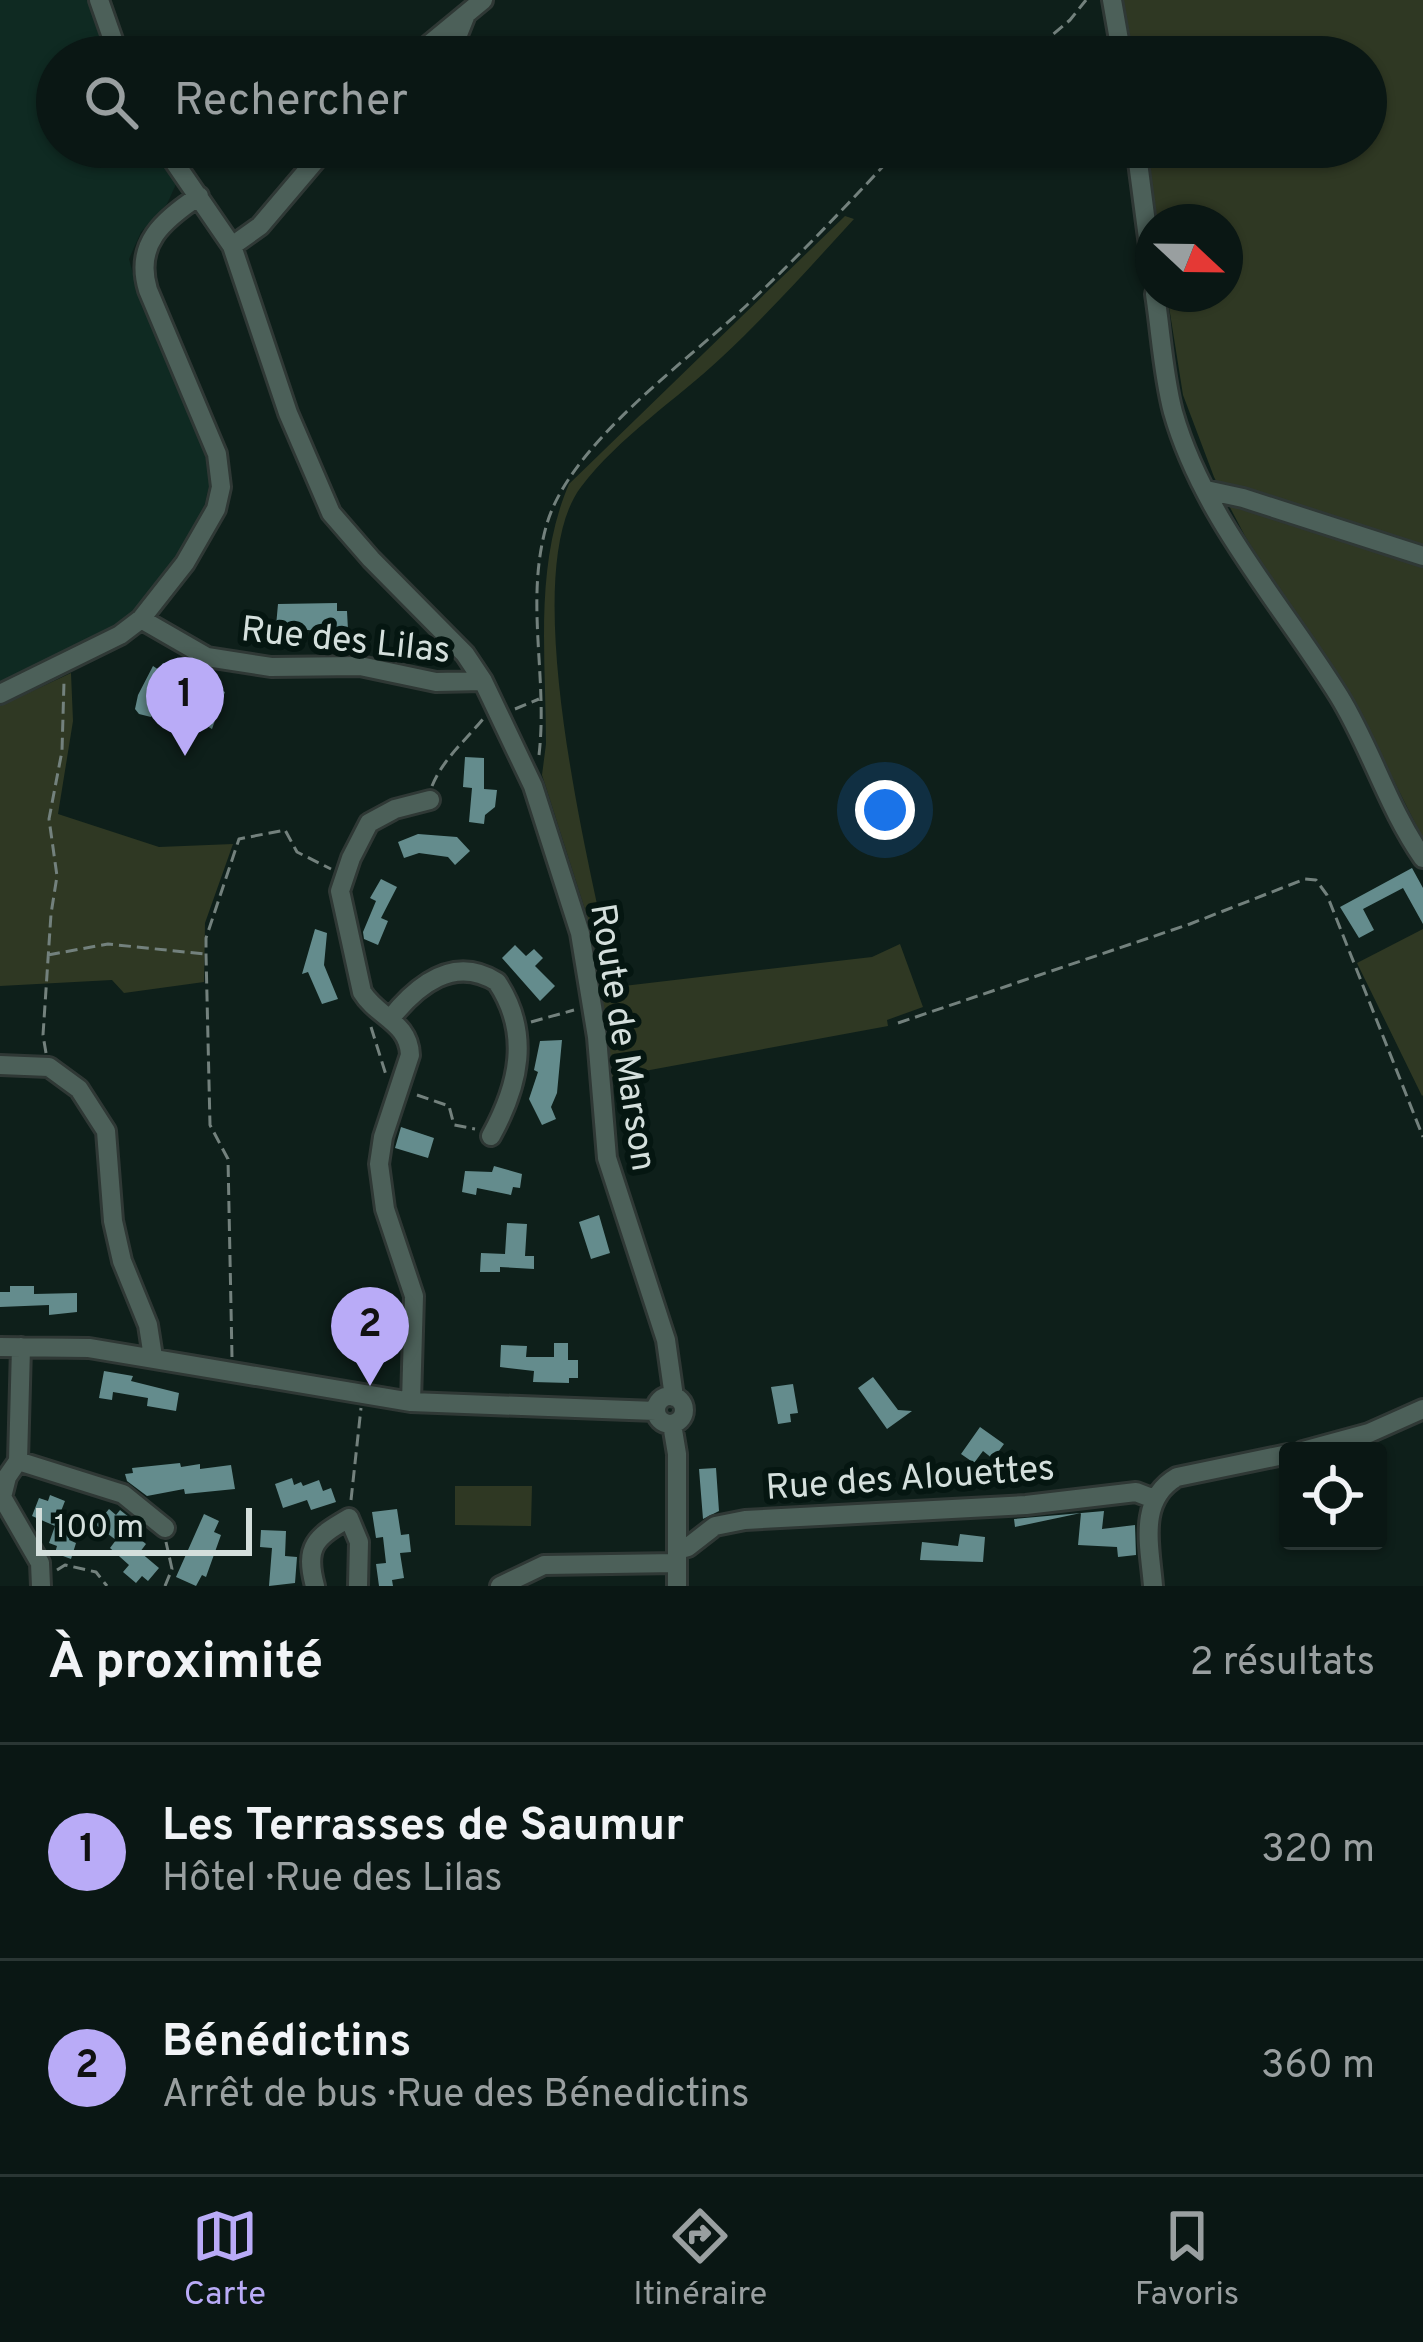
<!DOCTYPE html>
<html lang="fr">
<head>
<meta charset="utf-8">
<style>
  :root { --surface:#0a1714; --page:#13201d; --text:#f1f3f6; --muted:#999fa0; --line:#2a3634; --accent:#b9abf7 }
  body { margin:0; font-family:Overpass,sans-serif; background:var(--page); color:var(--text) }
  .controls { position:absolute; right:36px; bottom:36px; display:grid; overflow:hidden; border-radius:12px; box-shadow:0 3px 9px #0004 }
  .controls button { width:108px; height:108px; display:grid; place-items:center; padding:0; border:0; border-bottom:3px solid var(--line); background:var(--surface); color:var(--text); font:60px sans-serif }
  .compass { position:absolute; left:1135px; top:204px; width:108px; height:108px; border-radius:50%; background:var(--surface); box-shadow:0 3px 9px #0004; rotate:112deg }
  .scale { position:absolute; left:36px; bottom:30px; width:216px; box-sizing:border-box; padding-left:12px; border:6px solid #d4dfdc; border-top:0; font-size:33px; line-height:42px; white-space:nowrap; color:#d4dfdc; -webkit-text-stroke:9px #051611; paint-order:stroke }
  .you { position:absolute; left:885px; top:810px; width:42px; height:42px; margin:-30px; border:9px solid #fff; border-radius:50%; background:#1a73e8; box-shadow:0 0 0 18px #1a73e833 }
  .badge { display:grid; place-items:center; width:78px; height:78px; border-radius:50%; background:var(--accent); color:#111; font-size:39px; font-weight:700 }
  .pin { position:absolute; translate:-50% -99px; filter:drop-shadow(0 3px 6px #0008) }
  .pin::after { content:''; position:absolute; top:63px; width:42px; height:36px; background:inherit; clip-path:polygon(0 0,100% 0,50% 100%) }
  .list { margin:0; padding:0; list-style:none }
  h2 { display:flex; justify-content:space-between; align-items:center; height:156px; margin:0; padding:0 48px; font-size:51px }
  h2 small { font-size:39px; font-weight:400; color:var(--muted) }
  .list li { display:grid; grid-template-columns:78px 1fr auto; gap:36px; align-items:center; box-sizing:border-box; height:216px; padding:0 48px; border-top:3px solid var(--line) }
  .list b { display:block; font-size:45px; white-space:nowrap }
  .list p { margin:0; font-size:39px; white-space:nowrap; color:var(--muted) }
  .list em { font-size:39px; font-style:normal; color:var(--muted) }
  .icon { flex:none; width:66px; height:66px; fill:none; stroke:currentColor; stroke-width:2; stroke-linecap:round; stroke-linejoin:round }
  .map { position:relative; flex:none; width:1423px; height:1586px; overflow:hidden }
  .search { position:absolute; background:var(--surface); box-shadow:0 3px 9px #0004; left:36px; right:36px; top:36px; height:132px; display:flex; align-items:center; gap:30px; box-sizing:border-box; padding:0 42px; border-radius:66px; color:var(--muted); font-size:45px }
  .sheet { height:588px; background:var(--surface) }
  nav { display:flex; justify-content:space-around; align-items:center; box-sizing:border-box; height:168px; border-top:3px solid var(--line); background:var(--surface); font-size:33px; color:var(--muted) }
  nav a { display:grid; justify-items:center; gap:6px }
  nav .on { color:var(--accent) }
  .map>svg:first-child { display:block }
  .built { fill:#0f2a22 }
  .green { fill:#2f3823 }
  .building { fill:#648c8d }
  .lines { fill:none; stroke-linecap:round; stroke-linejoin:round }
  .minor-casing { stroke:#2f3835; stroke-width:24 }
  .path { stroke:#73817d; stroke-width:3; stroke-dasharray:12 6; stroke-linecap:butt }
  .minor { stroke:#4c6059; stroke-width:18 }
  .labels { text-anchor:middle; stroke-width:12; stroke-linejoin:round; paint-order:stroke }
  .street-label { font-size:36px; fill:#d4dfdc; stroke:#051611 }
</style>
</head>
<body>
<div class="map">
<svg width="1423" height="1586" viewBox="0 0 1423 1586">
  <rect width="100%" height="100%" fill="#0e1f1a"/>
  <path class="built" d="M0 0H89L109 57H57V147H154L177 182 167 204 141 232 129 259 142 307 185 398 213 469 202 516 156 587 113 630 0 683Z"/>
  <path class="green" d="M1122 0H1423V839L1388 769 1245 536 1214 477 1183 395 1167 294H1225V222H1155L1144 147H1366V57H1130Z
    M845 216 854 219C811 266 768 314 722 357 676 400 619 437 581 487 514 575 593 879 615 987L872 957 900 944 923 1007 887 1020 888 1026 612 1077 594 938 542 775 546 744C546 657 534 565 569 484Z
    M71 673 73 721 58 814 159 847 233 844 205 923 204 982 124 993 112 980 0 986V706Z
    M1423 929V1095L1422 1096 1357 963Z
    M455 1486H532L531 1526 455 1525Z"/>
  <path class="building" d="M337 603V611H347L348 630 324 632 276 626 278 604Z
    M163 663 225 692 212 729 202 723 197 733 187 736 180 729 184 715 162 703 151 717 139 714 135 709 138 695 153 666 159 670Z
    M465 757 484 758V789L497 790 495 807 485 815 484 824 469 822 472 788 463 787Z
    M418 834 457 837 470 851 455 865 448 857 419 853 404 858 398 842Z
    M1412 868 1423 888V924L1403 888 1363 909 1374 930 1359 938 1340 907Z
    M381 879 397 887 381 918 388 921 378 945 364 939 363 932 376 901 370 898Z
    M315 929 327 933 324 965 338 999 322 1004 308 972 302 974Z
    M515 945 526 956 534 949 543 958 535 966 555 986 540 1001 502 958Z
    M562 1040 557 1093 551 1107 556 1119 542 1125 529 1099 538 1072 534 1070 540 1041Z
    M401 1127 434 1138 428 1158 395 1148Z
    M494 1166 522 1174 520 1188 513 1187 511 1195 477 1188 476 1195 462 1192 465 1171 492 1172Z
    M599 1215 610 1253 591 1259 579 1222Z
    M507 1223 527 1224 525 1256H534V1269L500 1267V1272H480L481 1253 505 1254Z
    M10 1286H34V1294L77 1293V1312L49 1315V1305L0 1307V1292H10Z
    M554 1343H568V1360H578V1378H569V1383L533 1382 534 1371 500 1367 501 1345 527 1346 526 1357H554Z
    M104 1371 133 1376 131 1381 179 1393 176 1411 147 1406 148 1398 113 1392 112 1400 99 1398Z
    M873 1377 898 1410 912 1411 887 1429 858 1388Z
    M793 1384 798 1413 790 1414 791 1422 778 1424 771 1387Z
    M980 1427 1004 1444 993 1459 983 1451 974 1463 961 1454Z
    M180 1463 181 1467 200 1464V1469L231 1465 235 1489 185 1494 184 1489 147 1496 127 1481 125 1474 133 1473 132 1468Z
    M716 1468 719 1511 703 1519 699 1469Z
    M292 1478 294 1485 301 1482 303 1486 319 1480 323 1491 331 1488 336 1502 311 1510 307 1500 283 1508 275 1484Z
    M50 1495 65 1501 56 1524 72 1531 69 1540 76 1543 71 1559 55 1553 57 1546 49 1543 55 1526 32 1516 39 1498 48 1501Z
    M109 1509 116 1515 120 1510 134 1521 127 1528 146 1544 140 1552 159 1568 148 1581 142 1576 136 1583 123 1572 129 1565 110 1548 116 1540 96 1525Z
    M397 1509 401 1535 409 1534 411 1552 400 1553 404 1578 392 1580 393 1586H379L376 1564 386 1563 383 1537 376 1538 372 1512Z
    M1104 1511 1102 1529 1135 1525 1136 1555 1118 1557 1117 1547 1078 1545 1081 1513 1015 1527 1014 1519Z
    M204 1514 219 1521 214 1532 221 1535 206 1577 202 1575 196 1586 176 1577Z
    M261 1530 286 1531 285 1556 297 1557 295 1583 269 1586 272 1548 260 1547Z
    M960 1534 985 1537 983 1562 920 1560 922 1542 958 1546Z"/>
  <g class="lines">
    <g class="minor-casing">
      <path id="minor" d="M99 0 119 57
        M1112 0 1122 57
        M414 57 483 0
        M449 57 465 17
        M164 147 232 246 288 413 331 513 371 559 465 654 483 681 533 786 580 933 597 1037 607 1158 666 1340 674 1397
        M1136 147 1153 276
        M232 246 260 226 327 147
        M1155 294C1161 333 1163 374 1173 412 1203 518 1282 604 1339 696 1371 748 1388 808 1423 858
        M1206 490 1243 498 1423 556
        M141 619 207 657 271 667 360 666 436 682 483 681
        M0 694 120 635 141 619 185 563 216 509 221 487 217 454 148 290C134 244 163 220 199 196
        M390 1019C417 985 454 955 497 982 531 1033 519 1085 491 1136
        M0 1065 49 1067 79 1089 106 1131 113 1221 122 1261 148 1325 153 1357
        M0 1347 89 1348 411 1402 656 1411
        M21 1347 18 1461 7 1477 2 1497 40 1563 41 1586
        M656 1410a14 14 0 1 1 28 0a14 14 0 1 1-28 0Z
        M411 1402 414 1296 385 1209 379 1164 383 1137 410 1055C409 1022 377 1017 362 992L340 891 351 858 369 823 395 809 430 800
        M672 1424 677 1454V1586
        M1303 1451 1369 1433 1423 1409
        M18 1461 123 1494 165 1528
        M677 1550 688 1547 715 1526 745 1520 1026 1505 1136 1492 1154 1499
        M315 1586C304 1546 316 1537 349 1518L359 1542 358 1586
        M500 1586 544 1565 677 1563
        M1153 1586C1150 1547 1137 1500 1177 1477L1288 1454"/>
    </g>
    <path class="path" d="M1026 57 1070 20 1086 0
      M515 709 539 699
      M539 755C548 678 525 603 546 527 568 445 685 363 747 305 801 254 851 201 901 147
      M432 786C443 759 465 741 483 719
      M48 955 108 944 204 954
      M531 1022 574 1010
      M898 1023 1190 924 1305 879 1316 880 1327 895 1423 1137
      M371 1027 386 1075
      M46 1053 43 1035 51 914 57 876 49 819 62 751 64 682
      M417 1095 449 1106 454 1125 475 1129
      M232 1357 228 1159 210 1125 206 954V938L239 839 285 830 297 852 331 869
      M351 1500 361 1408
      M57 1570 65 1565 96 1572 107 1586
      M165 1586 172 1569 166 1542"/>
    <use href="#minor" class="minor"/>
  </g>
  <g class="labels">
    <g class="street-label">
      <text transform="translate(346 638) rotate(6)" y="13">Rue des Lilas</text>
      <text transform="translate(625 1037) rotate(81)" y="13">Route de Marson</text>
      <text transform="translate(910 1476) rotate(-4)" y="13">Rue des Alouettes</text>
    </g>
  </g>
</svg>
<div class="controls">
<button><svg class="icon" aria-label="locate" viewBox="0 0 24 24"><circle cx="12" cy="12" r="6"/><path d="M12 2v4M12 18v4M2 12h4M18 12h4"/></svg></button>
</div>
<svg class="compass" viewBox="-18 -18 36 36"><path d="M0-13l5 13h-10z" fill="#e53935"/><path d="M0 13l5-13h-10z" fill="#999fa0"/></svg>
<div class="scale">100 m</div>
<div class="you"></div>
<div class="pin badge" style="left:185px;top:756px">1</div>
<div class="pin badge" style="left:370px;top:1386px">2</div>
<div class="search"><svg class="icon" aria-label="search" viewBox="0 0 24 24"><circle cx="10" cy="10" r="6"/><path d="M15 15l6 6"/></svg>Rechercher</div>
</div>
<section class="sheet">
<h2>À proximité<small>2 résultats</small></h2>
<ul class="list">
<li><span class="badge">1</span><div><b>Les Terrasses de Saumur</b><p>Hôtel · Rue des Lilas</p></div><em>320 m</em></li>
<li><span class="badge">2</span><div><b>Bénédictins</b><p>Arrêt de bus · Rue des Bénedictins</p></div><em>360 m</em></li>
</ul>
</section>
<nav>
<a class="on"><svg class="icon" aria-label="map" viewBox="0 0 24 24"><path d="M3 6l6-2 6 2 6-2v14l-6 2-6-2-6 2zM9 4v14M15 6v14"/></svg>Carte</a>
<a><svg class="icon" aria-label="directions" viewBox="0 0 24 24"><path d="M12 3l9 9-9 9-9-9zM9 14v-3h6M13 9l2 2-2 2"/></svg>Itinéraire</a>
<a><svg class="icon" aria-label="saved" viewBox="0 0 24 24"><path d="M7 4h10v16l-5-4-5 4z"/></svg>Favoris</a>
</nav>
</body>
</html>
